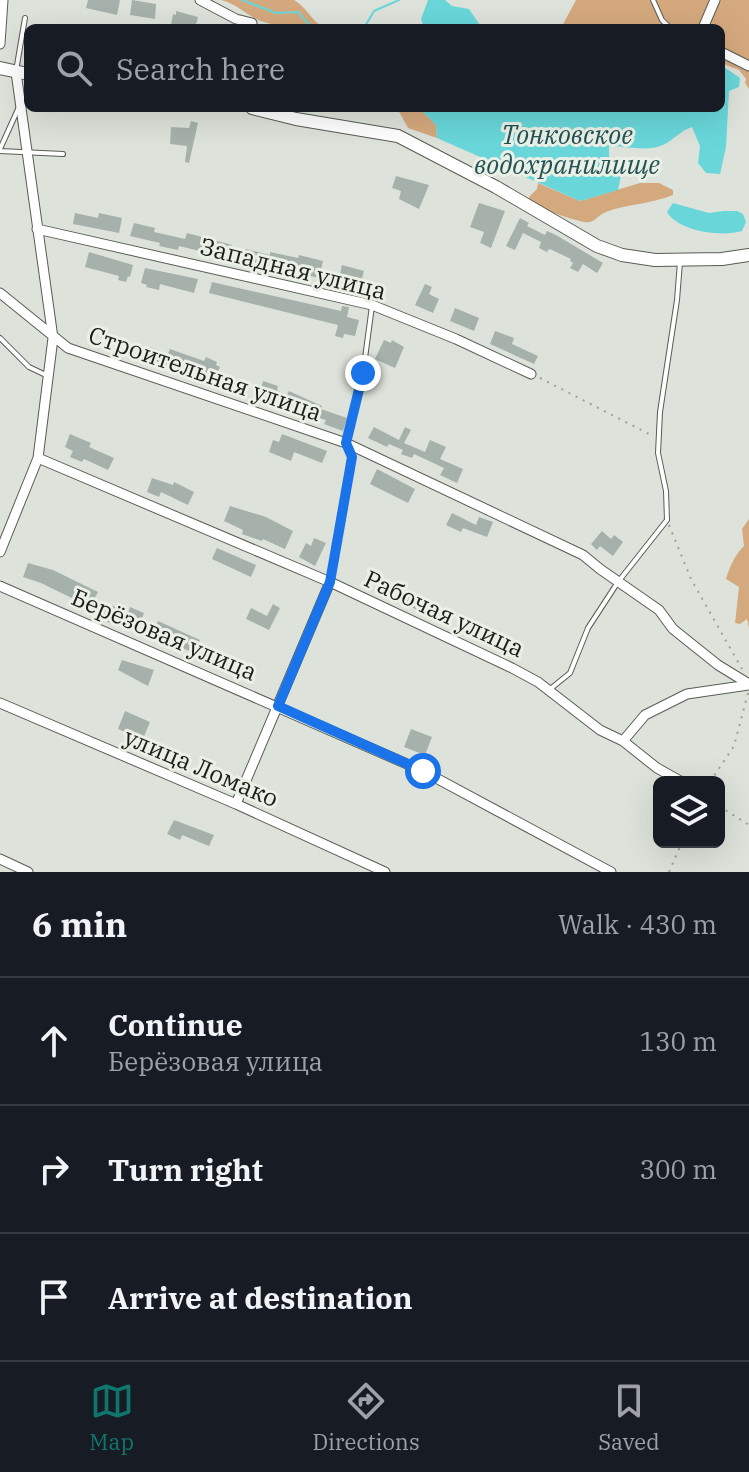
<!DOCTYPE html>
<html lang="en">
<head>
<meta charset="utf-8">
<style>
  :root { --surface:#171b24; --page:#242831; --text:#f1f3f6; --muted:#9ea1a6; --line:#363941; --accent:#0f766e }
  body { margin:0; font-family:"IBM Plex Serif",serif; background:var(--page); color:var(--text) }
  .controls { position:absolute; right:24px; bottom:24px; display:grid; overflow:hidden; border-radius:12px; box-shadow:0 8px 32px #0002 }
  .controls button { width:72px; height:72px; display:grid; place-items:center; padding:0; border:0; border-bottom:2px solid var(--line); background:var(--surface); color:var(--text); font:40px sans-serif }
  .stop { position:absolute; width:24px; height:24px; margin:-18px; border:6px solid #1a73e8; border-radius:50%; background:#fff }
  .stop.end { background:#1a73e8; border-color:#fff; box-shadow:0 2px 8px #0008 }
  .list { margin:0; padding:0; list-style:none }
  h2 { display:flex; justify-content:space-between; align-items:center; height:104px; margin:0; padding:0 32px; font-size:34px }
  h2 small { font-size:26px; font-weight:400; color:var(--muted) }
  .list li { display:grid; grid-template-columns:52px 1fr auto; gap:24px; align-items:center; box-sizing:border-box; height:128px; padding:0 32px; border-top:2px solid var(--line) }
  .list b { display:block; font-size:30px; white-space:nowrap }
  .list p { margin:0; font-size:26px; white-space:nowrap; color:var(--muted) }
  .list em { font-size:26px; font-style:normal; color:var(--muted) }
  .icon { flex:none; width:44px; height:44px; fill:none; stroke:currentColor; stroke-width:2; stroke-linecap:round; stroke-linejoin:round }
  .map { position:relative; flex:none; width:749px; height:872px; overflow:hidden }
  .search { position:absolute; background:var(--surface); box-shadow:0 8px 32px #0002; left:24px; right:24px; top:24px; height:88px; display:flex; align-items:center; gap:20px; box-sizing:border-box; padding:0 28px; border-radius:12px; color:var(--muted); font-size:30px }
  .sheet { height:488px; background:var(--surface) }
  nav { display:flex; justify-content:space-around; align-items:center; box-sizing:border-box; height:112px; border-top:2px solid var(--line); background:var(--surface); font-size:22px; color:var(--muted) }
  nav a { display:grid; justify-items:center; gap:4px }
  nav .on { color:var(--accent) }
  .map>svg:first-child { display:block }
  .green { fill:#d5a97e }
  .water { fill:#69d7da }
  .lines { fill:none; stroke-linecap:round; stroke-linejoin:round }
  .stream { stroke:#69d7da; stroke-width:2 }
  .building { fill:#a7b1ac }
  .lane-casing { stroke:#585c55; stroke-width:6 }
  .street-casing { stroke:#585c55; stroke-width:11 }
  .secondary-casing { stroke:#585c55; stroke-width:14 }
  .path { stroke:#9ca19a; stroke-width:2; stroke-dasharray:2 6; stroke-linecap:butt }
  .lane { stroke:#fff; stroke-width:4 }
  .street { stroke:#fff; stroke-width:9 }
  .secondary { stroke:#fff; stroke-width:12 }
  .route { stroke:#1a73e8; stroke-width:10 }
  .labels { text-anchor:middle; stroke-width:6; stroke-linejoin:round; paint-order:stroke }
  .street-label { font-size:24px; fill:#1b1d1a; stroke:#ebf0e7 }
  .water-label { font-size:26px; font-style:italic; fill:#225355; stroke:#ebf0e7 }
</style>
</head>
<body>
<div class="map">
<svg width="749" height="872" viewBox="0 0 749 872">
  <rect width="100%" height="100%" fill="#dde3da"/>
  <path class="green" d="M221 0H294C307 7 312 23 326 28 306 28 280 28 261 21 246 15 237 4 221 0Z
    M576 0H749V89L745 83 746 79 739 70 721 63V28H561Z
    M397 108H419L436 125 437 138 408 128Z
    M538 183 580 201 640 183H659L673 190V195C651 204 627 204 606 212 597 216 594 224 584 222 565 218 548 211 531 203L529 197 537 189Z
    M749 519V628L747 619 740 624 735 623 739 587 726 579C729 568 736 553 744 546L742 529Z"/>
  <path class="water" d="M428 0H445L452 6 469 9 482 28H424L421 19Z
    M721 65 740 78 739 87 729 91 726 147 720 174 706 173 698 163 700 146 692 127C680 131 673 140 663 145 647 152 626 146 609 146V156L622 171 618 190 580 201 437 138 436 125 419 108H721Z
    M673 203 709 213 724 211H737L743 214 746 222 742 231C722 237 679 232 667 212Z"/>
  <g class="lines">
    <path class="stream" d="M242 0 276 13 298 12 312 28
      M364 28 374 11 399 0"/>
  </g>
  <path class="building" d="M88 0H120L117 15 86 8Z
    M132 0 156 4 155 19 130 15Z
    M176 11 198 17 195 28 181 24V26L171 25 173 14 176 15Z
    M191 121 198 123 189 163 185 162 187 146 170 144 171 127 189 128Z
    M396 176 429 185 419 209 399 199 401 191 392 188Z
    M479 203 505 211 491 248 480 243 484 232 470 227Z
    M75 213 98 218 99 213 122 218 119 233 73 224Z
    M520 218 529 223 527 226 545 235 547 231 556 235 603 263 597 273 583 264 578 272 570 268 573 263 570 261 571 259 552 250 549 249 547 252 539 248 541 242 523 233 515 250 506 246Z
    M134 223 155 228 154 232 185 239 187 233 232 245 229 258 179 246 178 250 159 246 160 243 130 236Z
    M246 249 270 255V252L298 258 299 255 323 261 319 278 242 260Z
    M89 252 133 265 130 277 128 276 126 282 118 280 119 276 85 267Z
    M342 265 364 271 360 287 338 282Z
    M145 268 198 279 194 293 160 284 159 290 146 287 147 285 141 283Z
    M212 282 341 311 342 306 349 307 347 317 359 320 355 336 344 334 343 338 335 336 338 325 209 293Z
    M425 284 432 287 429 294 439 299 433 313 415 305Z
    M455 308 479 318 474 331 450 321Z
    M495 331 514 338 512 344 538 356 534 364 490 344Z
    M384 340 391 343 392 340 404 347 395 368 375 359Z
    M150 347 168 354 170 349 204 361 206 357 217 362 216 365 220 367 215 379 171 364 169 368 145 359Z
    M263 381 278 386 277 390 287 395 289 391 322 406 321 409 347 418 343 431 324 424 326 420 292 410 279 404 280 402 259 395Z
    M374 427 399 440 405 427 411 430 404 443 425 452 430 440 446 447 440 459 463 469 457 483 440 475 444 468 414 454 412 458 401 454 403 450 389 444 387 447 368 438Z
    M70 434 91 443 89 447 114 458 108 470 84 459 82 462 70 457 73 451 65 447Z
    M282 434 327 451 322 463 294 452 291 461 269 452 273 440 279 442Z
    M377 469 415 489 408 503 370 484Z
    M152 478 173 485 174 482 194 492 188 505 161 492 159 497 147 492Z
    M230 506 266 517 293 531 285 549 263 539 262 541 242 534 243 530 224 521Z
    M452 513 476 525 479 517 493 522 487 537 463 528 461 532 446 525Z
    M602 531 611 539 614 535 623 542 613 556 600 546 597 550 591 544Z
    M314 538 326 543 315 566 299 557 306 543 311 546Z
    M217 548 256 565 251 577 212 559Z
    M28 563 53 570 98 592 90 607 41 583 23 577Z
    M411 592 425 598 423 601 446 612 442 622 405 604Z
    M107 603 128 613 130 607 144 613 139 627 117 618 114 625 100 618Z
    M273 604 280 608 269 630 246 619 251 608 267 616Z
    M158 621 200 640 194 653 152 635Z
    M122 660 154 670 148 686 118 670Z
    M125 711 150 722 143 739 118 729Z
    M411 729 432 737 425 755 404 747Z
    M174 820 214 835 209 846 182 835 180 840 167 834Z"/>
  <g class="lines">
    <g class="lane-casing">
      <path id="lane" d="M653 0 662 20 670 28
        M16 71 25 18
        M0 149 19 107
        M0 151 63 154
        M0 338 29 367 48 376
        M331 580 352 457 346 443 363 373 372 306
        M549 690 570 673 588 628 618 582 667 520 666 491 658 453 660 412 677 300 680 262"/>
    </g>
    <g class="street-casing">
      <path id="street" d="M200 0 236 19 252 23
        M703 28 715 0
        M0 44 3 0
        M721 52 749 66
        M37 229 372 305 456 339 531 374
        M0 293 68 348 346 443 583 555 600 569 659 610 673 629 718 665 749 684
        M38 458 330 582 512 668 538 682 600 730 623 741 657 768 682 782
        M0 552 38 458 53 338 16 72
        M0 586 423 771 611 872
        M0 703 236 804 385 872
        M623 741 645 715 687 694 749 685
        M236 804 330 582
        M0 859 28 872"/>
    </g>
    <g class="secondary-casing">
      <path id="secondary" d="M0 68 28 74
        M252 108 296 119 398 136 496 187 597 246 622 255 655 260 722 259 749 255"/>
    </g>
    <path class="path" d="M540 378 651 435
      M669 525 691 579 742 669
      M710 782 734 746 748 693
      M719 806 749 825
      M669 872 682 842"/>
    <use href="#lane" class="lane"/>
    <use href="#street" class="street"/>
    <use href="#secondary" class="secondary"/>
  </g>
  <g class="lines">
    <path class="route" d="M363 373 346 443 352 457 330 582 278 706 423 771"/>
  </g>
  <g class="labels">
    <g class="street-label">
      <text transform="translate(293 269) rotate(14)" y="8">Западная улица</text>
      <text transform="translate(205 374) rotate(19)" y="8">Строительная улица</text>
      <text transform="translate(444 614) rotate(25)" y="8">Рабочая улица</text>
      <text transform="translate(164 635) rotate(23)" y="8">Берёзовая улица</text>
      <text transform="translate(201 768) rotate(23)" y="8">улица Ломако</text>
    </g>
    <g class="water-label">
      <text x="567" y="144">Тонковское<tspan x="567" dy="30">водохранилище</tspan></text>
    </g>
  </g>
</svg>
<div class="controls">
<button><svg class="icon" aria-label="layers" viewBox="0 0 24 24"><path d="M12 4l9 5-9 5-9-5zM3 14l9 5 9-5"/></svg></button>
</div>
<div class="stop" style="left:423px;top:771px"></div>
<div class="stop end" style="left:363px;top:373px"></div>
<div class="search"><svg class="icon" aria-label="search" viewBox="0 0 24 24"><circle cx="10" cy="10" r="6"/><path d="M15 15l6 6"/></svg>Search here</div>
</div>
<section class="sheet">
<h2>6 min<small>Walk · 430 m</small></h2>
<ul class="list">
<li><svg class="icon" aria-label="ahead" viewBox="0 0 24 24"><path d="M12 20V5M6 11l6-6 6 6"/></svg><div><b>Continue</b><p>Берёзовая улица</p></div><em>130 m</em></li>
<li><svg class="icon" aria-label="right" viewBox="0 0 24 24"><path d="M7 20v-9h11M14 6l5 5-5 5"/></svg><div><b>Turn right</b></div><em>300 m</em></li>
<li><svg class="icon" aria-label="arrive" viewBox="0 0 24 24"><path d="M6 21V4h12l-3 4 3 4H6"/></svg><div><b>Arrive at destination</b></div></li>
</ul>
</section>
<nav>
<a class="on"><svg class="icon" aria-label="map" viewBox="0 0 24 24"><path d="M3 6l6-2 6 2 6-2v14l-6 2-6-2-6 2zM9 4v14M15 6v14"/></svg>Map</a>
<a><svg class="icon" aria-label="directions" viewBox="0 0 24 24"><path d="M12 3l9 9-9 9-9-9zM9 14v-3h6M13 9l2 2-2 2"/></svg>Directions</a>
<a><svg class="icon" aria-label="saved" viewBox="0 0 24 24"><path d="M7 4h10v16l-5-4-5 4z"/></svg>Saved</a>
</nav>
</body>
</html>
